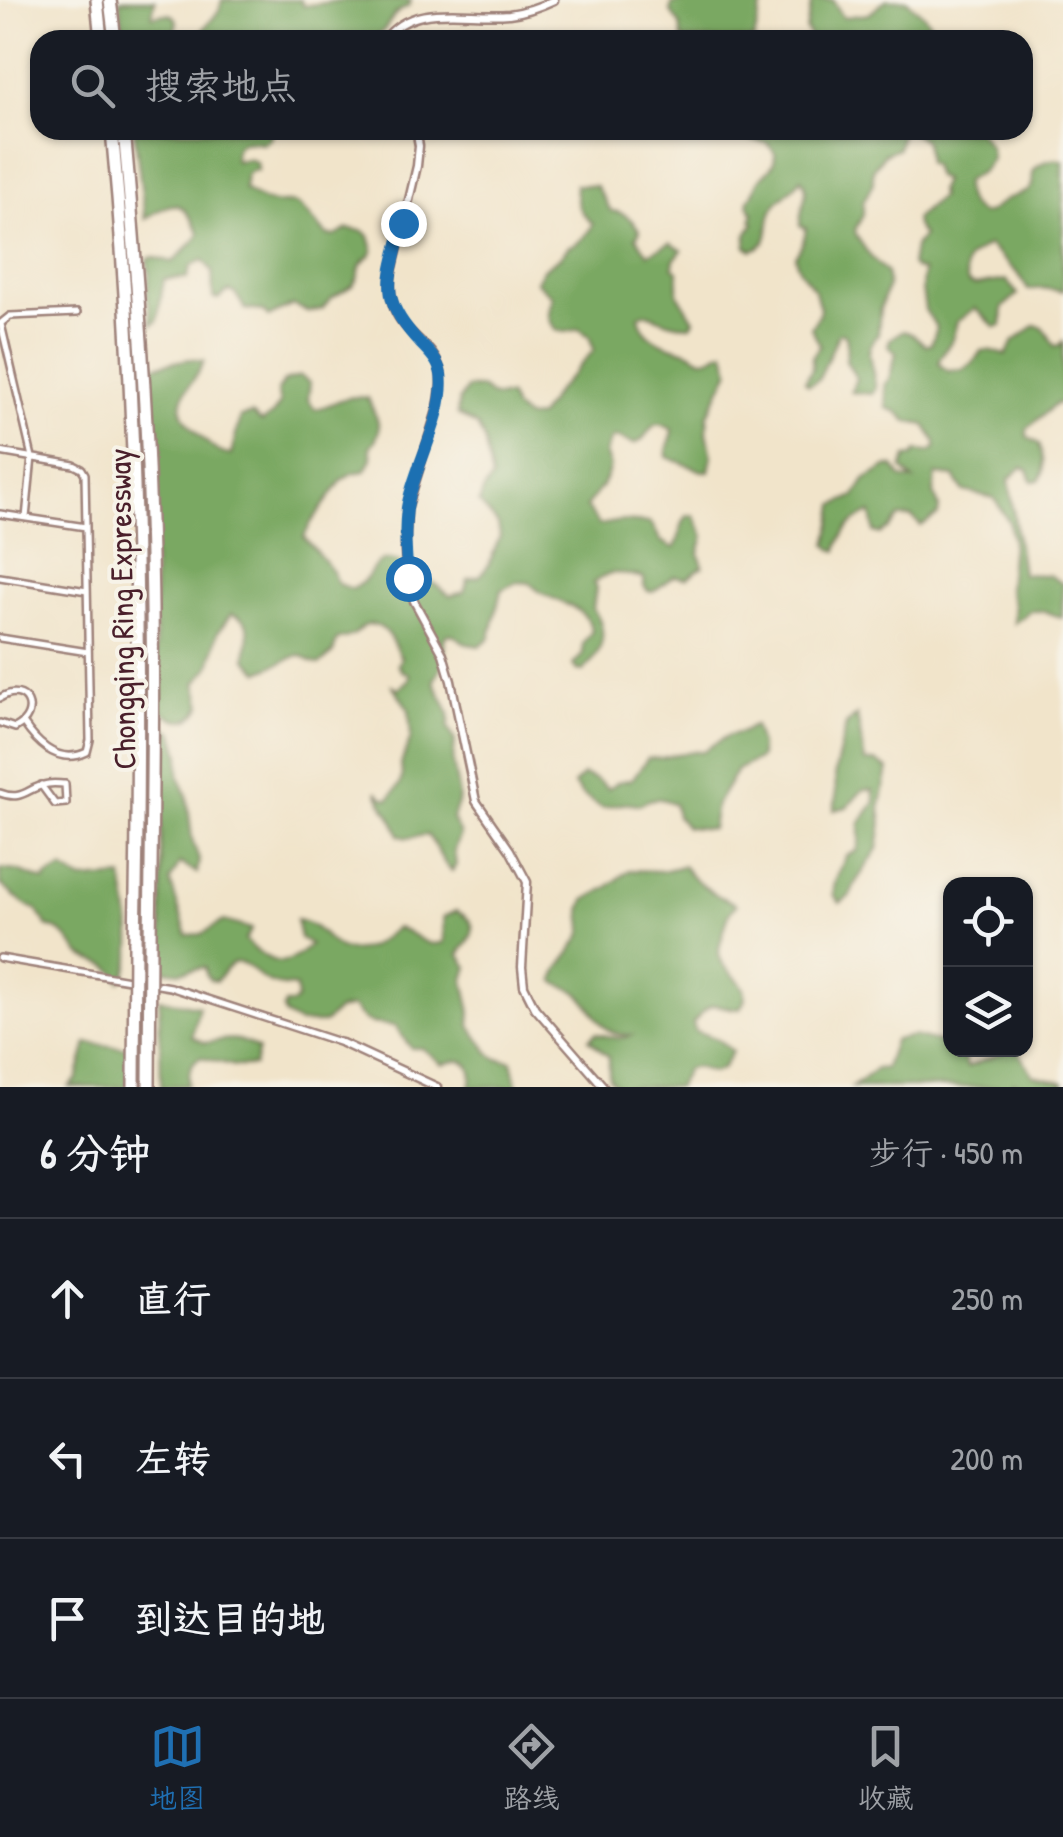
<!DOCTYPE html>
<html lang="zh">
<head>
<meta charset="utf-8">
<style>
  :root { --surface:#171b24; --page:#20242c; --text:#f1f3f6; --muted:#9ea1a6; --line:#363941; --accent:#1f6fb2 }
  body { margin:0; font-family:"Patrick Hand","LXGW WenKai TC",sans-serif; background:var(--page); color:var(--text) }
  .controls { position:absolute; right:30px; bottom:30px; display:grid; overflow:hidden; border-radius:20px; box-shadow:0 2px 8px #0004 }
  .controls button { width:90px; height:90px; display:grid; place-items:center; padding:0; border:0; border-bottom:2px solid var(--line); background:var(--surface); color:var(--text); font:50px sans-serif }
  .stop { position:absolute; width:30px; height:30px; margin:-22px; border:8px solid #1f6fb2; border-radius:50%; background:#fff }
  .stop.end { background:#1f6fb2; border-color:#fff; box-shadow:0 2px 10px #0008 }
  .list { margin:0; padding:0; list-style:none }
  h2 { display:flex; justify-content:space-between; align-items:center; height:130px; margin:0; padding:0 40px; font-size:42px }
  h2 small { font-size:32px; font-weight:400; color:var(--muted) }
  .list li { display:grid; grid-template-columns:65px 1fr auto; gap:30px; align-items:center; box-sizing:border-box; height:160px; padding:0 40px; border-top:2px solid var(--line) }
  .list b { display:block; font-size:38px; white-space:nowrap }
  .list em { font-size:32px; font-style:normal; color:var(--muted) }
  .icon { flex:none; width:55px; height:55px; fill:none; stroke:currentColor; stroke-width:2; stroke-linecap:round; stroke-linejoin:round }
  .map { position:relative; flex:none; width:1063px; height:1087px; overflow:hidden }
  .search { position:absolute; background:var(--surface); box-shadow:0 2px 8px #0004; left:30px; right:30px; top:30px; height:110px; display:flex; align-items:center; gap:25px; box-sizing:border-box; padding:0 35px; border-radius:30px; color:var(--muted); font-size:38px }
  .sheet { height:610px; background:var(--surface) }
  nav { display:flex; justify-content:space-around; align-items:center; box-sizing:border-box; height:140px; border-top:2px solid var(--line); background:var(--surface); font-size:28px; color:var(--muted) }
  nav a { display:grid; justify-items:center; gap:5px }
  nav .on { color:var(--accent) }
  .map>svg:first-child { display:block }
  .forest { fill:#7aa862; stroke:#626446; stroke-width:2.5 }
  .lines { fill:none; stroke-linecap:round; stroke-linejoin:round }
  .minor-casing { stroke:#9e827a; stroke-width:10 }
  .tertiary-casing { stroke:#9e827a; stroke-width:11 }
  .motorway-casing { stroke:#9e827a; stroke-width:16 }
  .minor { stroke:#fff; stroke-width:5 }
  .tertiary { stroke:#fff; stroke-width:6 }
  .motorway { stroke:#fff; stroke-width:11 }
  .motorway-bridge-casing { stroke:#9e827a; stroke-width:16; stroke-linecap:butt }
  .motorway-bridge { stroke:#fff; stroke-width:11 }
  .route { stroke:#1f6fb2; stroke-width:12 }
  .labels { text-anchor:middle; stroke-width:8; stroke-linejoin:round; paint-order:stroke }
  .street-label { font-size:32px; fill:#4a1f2b; stroke:#f7f3e8 }
</style>
</head>
<body>
<div class="map">
<svg width="1063" height="1087" viewBox="0 0 1063 1087">
  <rect width="100%" height="100%" fill="#f7f3e8"/>
  <filter id="ink" filterUnits="userSpaceOnUse"><feTurbulence type="fractalNoise" baseFrequency=".01" numOctaves="2"/><feDisplacementMap in="SourceGraphic" scale="20" xChannelSelector="R" yChannelSelector="G"/><feConvolveMatrix kernelMatrix="1 2 1 2 8 2 1 2 1" color-interpolation-filters="sRGB"/></filter>
  <filter id="wash" filterUnits="userSpaceOnUse"><feTurbulence type="fractalNoise" baseFrequency=".0048" numOctaves="4" result="noise"/><feDisplacementMap in="SourceGraphic" scale="40" xChannelSelector="R" yChannelSelector="G"/><feGaussianBlur stdDeviation="2.25" result="paint"/><feColorMatrix in="noise" values="0 0 0 0 0 0 0 0 0 0 0 0 0 0 0 0 0 1.4 0 .05"/><feComposite in="paint" operator="in"/></filter>
  <g filter="url(#wash)">
    <rect width="100%" height="100%" fill="#f1e4ca"/>
    <path class="forest" d="M119 0H155L152 16C163 15 169 10 177 20L176 27 169 40H124Z
      M222 0H300L303 6 344 0H411L409 6C387 14 390 33 369 40H201V32L219 11Z
      M691 0H768L761 9 754 40H682L680 25 670 11 672 4Z
      M812 0H833L843 17 869 14 886 0H906L924 15 942 40H812L806 30Z
      M134 130H272L270 139 263 143C247 140 232 140 235 161L248 159 256 162 258 170 251 171 246 175 244 189C253 196 263 202 274 203 283 204 291 201 298 205 303 208 321 229 327 235L335 236 348 229 364 231 369 236 373 250 370 256 361 264 357 279 353 285 332 298 322 309 309 312 293 305 268 317 263 311 245 309 235 293 229 291 218 299 213 298 212 271 203 260 191 266 187 278 164 279 157 321 152 325 147 294 149 274 147 260 152 257 173 262 197 238 199 232C180 199 177 198 145 219Z
      M739 130H802L804 132 807 130H905L901 134 898 148 884 154 873 170V184L863 202V215L855 230 857 237 870 256 886 272 888 285 880 309 878 334 870 346 869 354 876 388 872 394 851 392 856 378 846 361 847 340 845 334 839 333 819 379 809 385 805 381 812 369V357L820 345 811 328 819 314 820 307C817 302 817 296 815 291 809 279 798 274 795 256 802 247 805 239 806 228L800 226C799 208 812 193 801 178 794 191 779 196 773 209 764 226 775 243 752 250L746 246 747 234 754 223 751 220 754 214 748 205 749 199C756 192 754 186 760 179 768 169 775 168 775 153L767 143 746 139Z
      M907 130H978L990 147 991 159 982 171 965 181C964 196 967 207 982 214L989 212 1006 199 1028 191 1032 185 1033 171C1041 162 1052 157 1063 161V291L1040 288 1028 290 1018 274 988 245C968 258 961 258 968 283L975 285 1006 280 1018 294 1003 307 1002 326 995 327 975 308 957 322 952 340 940 358 939 364 948 371 962 370 973 363 981 351 989 350 1006 355 1013 342 1035 325C1046 327 1049 336 1054 346L1059 345 1063 341V404L1057 403 1027 429V436L1039 444C1043 455 1047 471 1039 480L1032 481 1028 470 1022 467 1009 479 1022 574 1049 575 1063 584 1062 618 1044 611H1030L1014 623 1013 605 1008 588 1012 540 1009 522 994 498 963 491 954 477 936 475 934 493 939 507 938 515 921 526 912 517H899L890 528 880 534 874 532 871 513C854 518 841 533 837 551L831 549 827 544C831 531 833 518 835 505L855 496 865 480 888 466 894 467 902 478 914 480 902 469 906 457 913 456 917 451 930 452 936 448V442L925 425 907 421 898 412 887 408 885 384 889 379 896 353 888 345 890 339 902 331C914 333 917 338 925 345L931 344 936 331 935 325 925 310 922 290 923 271 916 269 911 265 914 247 923 236 916 226 915 219 940 197 939 190 943 180 936 177 932 165 927 163C924 137 931 144 907 130Z
      M575 185 596 186 611 211C624 211 633 220 640 231L636 237 648 254 670 243 682 250 674 260 673 267 678 271V294L694 320 691 325C674 326 660 319 645 313L639 315C642 341 668 345 688 351 691 352 700 359 703 359 709 360 718 352 725 351L730 370 708 414 707 432 712 456 709 471H702L667 457C665 447 672 440 673 430L661 424 654 425 641 441 634 444 616 437 611 439 605 453 610 466 608 473 602 486 586 507 599 525 621 521 651 523 661 541 674 548C682 539 677 528 687 516L694 515 704 536 699 553 703 566 687 578 674 576 653 592 648 591 644 586V578C639 576 634 576 629 575 609 571 611 572 593 583L596 588 593 609C610 632 603 652 583 671L577 670 573 665 583 654V643L592 631C586 601 547 604 530 583L517 582 501 590 490 638 479 646 467 644 452 634 446 635 444 640 445 662 434 680C438 694 455 713 448 726L455 741 453 762 459 796 458 804 452 819 460 834 454 850 456 865 452 871C439 861 438 846 427 835L407 838 399 835C395 818 382 808 377 791L382 797 389 799 400 784 402 777 401 764 411 737 409 710 393 686 399 689 408 680 409 674 402 671 398 665 401 658C394 646 386 621 367 625 359 627 360 632 353 635 348 638 343 638 337 640L333 653 320 664C310 664 307 656 298 655L260 672 246 659C247 640 257 620 231 614L218 632 210 667 196 683 202 705C188 729 174 720 157 708L148 367 190 359 204 361C190 392 165 401 197 433 209 444 215 453 231 455L240 417 252 414 262 422 273 414 280 404 277 391 284 381 300 376 310 383 308 399 315 409C339 404 340 394 368 398 376 419 387 428 370 447L372 459 365 471 352 473 342 480 311 523 304 537 330 568 338 584 352 589C354 588 363 582 365 580 371 574 372 566 380 562 399 552 435 584 450 596L464 592 468 579 480 576 489 564 500 536 498 524 479 503 483 491 492 479 484 439 477 426 457 414 459 400 467 388H481L494 397 508 396 514 408 526 418 539 417 555 393 594 350 589 336 579 329 566 332 556 330C546 318 548 311 553 297L536 281 543 269 560 257 569 246C578 245 589 233 593 224 577 209 577 207 575 185Z
      M857 715 865 762H877L888 769 880 809 882 823 878 849 856 882 850 896 840 903 833 894 835 882 846 856 857 851 860 839V823L875 802 873 790H863L847 807 834 810 836 798 835 772 846 725Z
      M754 725 760 745V758L737 770 716 805 712 829 686 827 677 816 674 804C660 797 651 797 639 805L626 803 602 808 581 794 574 785 583 775 597 780 608 789 618 782 632 779 648 758H662L676 754 703 751 729 735 743 732Z
      M161 726 169 729 174 734 180 754 179 776 187 795 192 839 199 860 197 873 180 863 170 881 187 935 201 934 224 921 252 929 245 940C268 963 286 972 310 944L300 938 296 920C331 925 328 962 369 947 379 943 387 934 396 928 415 930 423 950 444 942L443 917 456 911C483 924 472 937 459 954L468 967 464 980 471 1012 470 1026 491 1055 498 1059 512 1061 518 1087H473L470 1085C473 1077 472 1064 462 1061 457 1059 448 1063 442 1064L422 1048H411L395 1026 370 1023 364 1020 352 1007 338 1010 324 1023H298L286 1016 283 1010 285 1004H292L297 999 296 987C283 986 274 986 263 979 255 974 245 959 234 963 227 965 221 977 216 981L210 980 206 975 205 967 179 972 162 970Z
      M683 866C692 877 707 890 719 896 725 899 731 901 736 905 728 912 728 918 725 927 723 935 719 944 719 952 720 975 759 982 740 1009 711 1008 716 995 693 1023L695 1031C711 1036 721 1039 732 1052L722 1069 713 1073 696 1067 687 1069 677 1087H618L609 1078V1057L589 1039 595 1033C608 1035 619 1042 631 1035 622 1035 614 1035 607 1029 595 1020 591 1002 575 991 566 986 561 988 554 980L558 970 580 938 583 930 581 910 585 900 608 887 629 870 662 871Z
      M2 869 18 871 45 881 47 877 63 869 81 880 123 877C127 905 141 961 120 981 108 956 92 966 79 953 66 940 68 932 47 926L36 909 25 905 0 884V871Z
      M159 999 199 1006 192 1036 205 1043C230 1038 236 1036 258 1049L254 1066H235L200 1057C190 1063 188 1074 188 1085L161 1087Z
      M913 1036 942 1043 950 1047V1050L962 1054 967 1067 1010 1050 1019 1052 1033 1075 1063 1082V1087H1024L1021 1084 1013 1082 1011 1087H852L876 1069 885 1068 894 1040Z
      M87 1043 128 1048 127 1087H69L77 1079Z"/>
  </g>
  <g filter="url(#ink)">
    <g class="lines">
      <g class="minor-casing">
        <path id="minor" d="M0 324 10 316 77 313
          M1 324 32 457 26 518
          M0 452 74 465 82 469 85 474 90 740 87 752C60 765 39 746 24 724
          M0 514 86 527
          M0 577 87 591
          M0 638 88 652
          M0 698C27 681 42 714 15 728L0 723
          M0 793C24 802 27 787 48 784 54 783 60 784 65 784L66 803 55 804 41 785
          M0 958 170 987 342 1043"/>
      </g>
      <g class="tertiary-casing">
        <path id="tertiary" d="M384 40C414 0 465 18 509 14 526 12 539 7 554 0
          M416 130 419 146 417 166 391 276C385 336 434 334 441 374 442 384 440 397 438 407L407 509 405 550 407 577 414 601 443 654 451 681 476 801 510 850 527 882 522 967 524 986 535 1008 604 1087
          M342 1043 437 1087"/>
      </g>
      <g class="motorway-casing">
        <path id="motorway" d="M97 0 101 40
          M110 0 115 40
          M112 130C138 401 141 670 135 942
          M124 130C135 251 145 372 149 493 155 642 152 791 150 940"/>
      </g>
      <use href="#minor" class="minor"/>
      <use href="#tertiary" class="tertiary"/>
      <use href="#motorway" class="motorway"/>
      <g class="motorway-bridge-casing">
        <path id="motorway-bridge" d="M134 1087 135 942
          M149 1087 150 940"/>
      </g>
      <use href="#motorway-bridge" class="motorway-bridge"/>
    </g>
  </g>
  <g class="lines" filter="url(#ink)">
    <path class="route" d="M403 223C390 280 376 296 420 343 429 352 439 362 441 374 447 414 413 468 407 508 404 531 406 555 408 578"/>
  </g>
  <g class="labels">
    <g class="street-label">
      <text transform="translate(122 609) rotate(-91)" y="11">Chongqing Ring Expressway</text>
    </g>
  </g>
</svg>
<div class="controls">
<button><svg class="icon" aria-label="locate" viewBox="0 0 24 24"><circle cx="12" cy="12" r="6"/><path d="M12 2v4M12 18v4M2 12h4M18 12h4"/></svg></button>
<button><svg class="icon" aria-label="layers" viewBox="0 0 24 24"><path d="M12 4l9 5-9 5-9-5zM3 14l9 5 9-5"/></svg></button>
</div>
<div class="stop" style="left:408px;top:578px"></div>
<div class="stop end" style="left:403px;top:223px"></div>
<div class="search"><svg class="icon" aria-label="search" viewBox="0 0 24 24"><circle cx="10" cy="10" r="6"/><path d="M15 15l6 6"/></svg>搜索地点</div>
</div>
<section class="sheet">
<h2>6 分钟<small>步行 · 450 m</small></h2>
<ul class="list">
<li><svg class="icon" aria-label="ahead" viewBox="0 0 24 24"><path d="M12 20V5M6 11l6-6 6 6"/></svg><div><b>直行</b></div><em>250 m</em></li>
<li><svg class="icon" aria-label="left" viewBox="0 0 24 24"><path d="M17 20v-9H6M10 6l-5 5 5 5"/></svg><div><b>左转</b></div><em>200 m</em></li>
<li><svg class="icon" aria-label="arrive" viewBox="0 0 24 24"><path d="M6 21V4h12l-3 4 3 4H6"/></svg><div><b>到达目的地</b></div></li>
</ul>
</section>
<nav>
<a class="on"><svg class="icon" aria-label="map" viewBox="0 0 24 24"><path d="M3 6l6-2 6 2 6-2v14l-6 2-6-2-6 2zM9 4v14M15 6v14"/></svg>地图</a>
<a><svg class="icon" aria-label="directions" viewBox="0 0 24 24"><path d="M12 3l9 9-9 9-9-9zM9 14v-3h6M13 9l2 2-2 2"/></svg>路线</a>
<a><svg class="icon" aria-label="saved" viewBox="0 0 24 24"><path d="M7 4h10v16l-5-4-5 4z"/></svg>收藏</a>
</nav>
</body>
</html>
